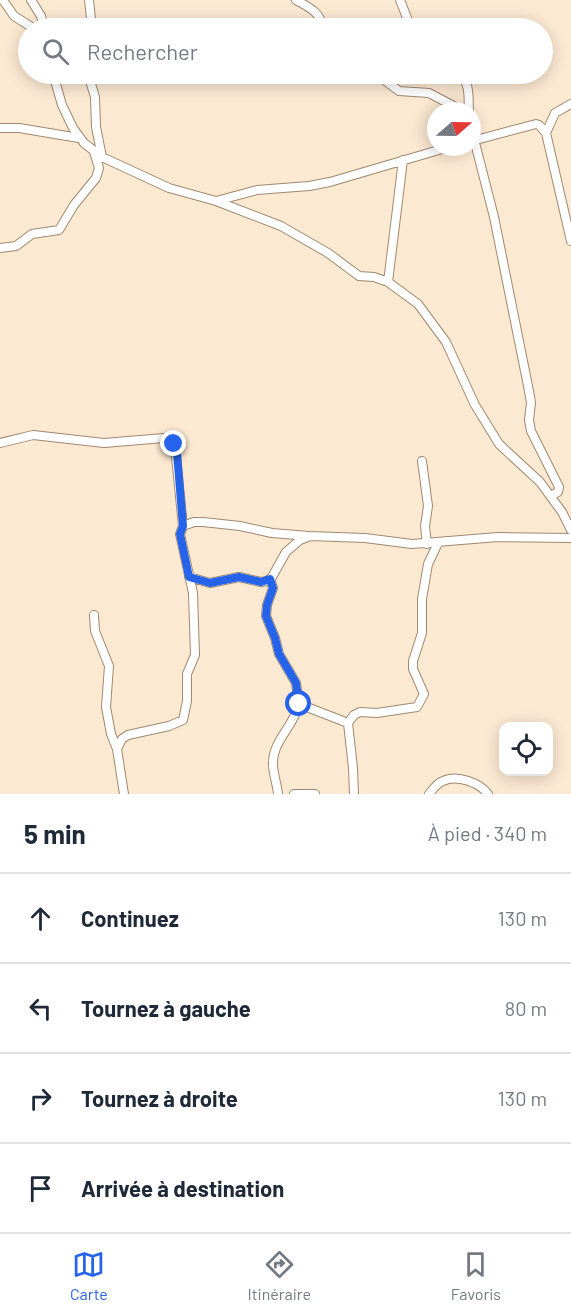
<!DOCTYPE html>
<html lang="fr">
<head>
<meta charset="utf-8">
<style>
  :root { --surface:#fff; --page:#f2f2f3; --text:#1f2937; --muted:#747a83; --line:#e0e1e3; --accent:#2563eb }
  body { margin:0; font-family:Barlow,sans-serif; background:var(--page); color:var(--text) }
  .controls { position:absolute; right:18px; bottom:18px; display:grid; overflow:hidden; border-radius:12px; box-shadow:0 3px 15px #0003 }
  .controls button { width:54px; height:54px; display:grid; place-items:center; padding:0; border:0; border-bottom:2px solid var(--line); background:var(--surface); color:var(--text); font:30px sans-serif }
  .compass { position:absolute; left:427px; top:102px; width:54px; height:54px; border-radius:50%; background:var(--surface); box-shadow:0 3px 15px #0003; rotate:70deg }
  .stop { position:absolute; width:18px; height:18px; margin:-14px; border:4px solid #2563eb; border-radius:50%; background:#fff }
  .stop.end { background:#2563eb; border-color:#fff; box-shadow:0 2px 6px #0008 }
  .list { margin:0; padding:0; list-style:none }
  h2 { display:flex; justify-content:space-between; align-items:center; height:78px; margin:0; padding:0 24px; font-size:26px }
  h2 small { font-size:20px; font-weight:400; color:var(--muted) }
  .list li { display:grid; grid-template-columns:39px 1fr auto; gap:18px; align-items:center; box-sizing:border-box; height:90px; padding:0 24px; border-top:2px solid var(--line) }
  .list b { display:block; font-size:22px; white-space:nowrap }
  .list em { font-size:20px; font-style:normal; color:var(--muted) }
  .icon { flex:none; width:33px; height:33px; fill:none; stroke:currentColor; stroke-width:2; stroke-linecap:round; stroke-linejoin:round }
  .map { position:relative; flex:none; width:571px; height:794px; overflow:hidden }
  .search { position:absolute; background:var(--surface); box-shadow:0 3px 15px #0003; left:18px; right:18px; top:18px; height:66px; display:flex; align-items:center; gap:15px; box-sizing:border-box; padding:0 21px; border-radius:33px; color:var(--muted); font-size:22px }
  .sheet { height:438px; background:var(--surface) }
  nav { display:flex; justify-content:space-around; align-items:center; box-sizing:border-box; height:84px; border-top:2px solid var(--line); background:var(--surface); font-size:16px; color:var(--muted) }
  nav a { display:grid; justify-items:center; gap:3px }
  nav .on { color:var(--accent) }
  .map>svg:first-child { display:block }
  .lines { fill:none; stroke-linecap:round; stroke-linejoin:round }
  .minor-casing { stroke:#9f896f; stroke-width:10 }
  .minor { stroke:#fff; stroke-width:8 }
  .route { stroke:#2563eb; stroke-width:8 }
</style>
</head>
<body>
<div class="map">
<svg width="571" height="794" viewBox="0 0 571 794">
  <rect width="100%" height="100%" fill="#fce9d2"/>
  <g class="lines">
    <g class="minor-casing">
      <path id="minor" d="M3 0 14 16 33 28
        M31 0 41 16 44 28
        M89 0 92 28
        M296 0C308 7 323 13 321 28
        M400 0 411 28
        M53 74 62 105 73 128 84 143 102 157 169 188 216 201 281 226 328 253 359 276 374 277 388 282 418 304 446 342 475 405 499 444 540 482 562 512 571 530
        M88 74 95 97 96 127 102 157
        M366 74 383 79 399 91 429 93 463 111
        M459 74C471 84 468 97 469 111
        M0 128H19L79 138
        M472 131 494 217 529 391 531 403 529 420 531 431 559 487 558 492 551 496
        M546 133 555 113 571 104
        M472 141 536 124 539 125 546 133 571 241
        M216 201 257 190 309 186 330 182 449 147
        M0 248 16 246 32 234 59 230 74 205 96 178 99 168 94 152
        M388 282 403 160
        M0 443 33 435 104 443 164 438 172 441 175 447 183 526 180 534 193 593 195 655 187 674V701L183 720 169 726 128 735 122 739 117 749 124 794
        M422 461 428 506 425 526 427 544
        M183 526 194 522H203L240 526 272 533 309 536 365 538 412 544 498 537 571 538
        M189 577 210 583 239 577 261 582 267 581 272 577 286 552 300 540 308 537
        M270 579 273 588 267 605 266 616 275 638 279 654 296 683 299 704
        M94 615 95 631 109 666 106 707 111 734 117 749
        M278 794C277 783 272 771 273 761 274 740 295 724 299 704L348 723
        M294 794H315
        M354 794 353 768 348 723 354 715 360 712 377 713 417 707 424 694 413 669V661L422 633V599L428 564 438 543
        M429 794C433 789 437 783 443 781 457 774 480 783 488 794"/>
    </g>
    <use href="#minor" class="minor"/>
  </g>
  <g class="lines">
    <path class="route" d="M174 444 177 453 183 526 180 534 189 577 210 583 239 577 261 582 270 579 273 588 267 605 266 616 275 638 279 654 296 683 299 704"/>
  </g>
</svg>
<div class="controls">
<button><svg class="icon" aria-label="locate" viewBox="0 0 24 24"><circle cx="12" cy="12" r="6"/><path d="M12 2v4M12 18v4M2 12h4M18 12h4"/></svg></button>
</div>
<svg class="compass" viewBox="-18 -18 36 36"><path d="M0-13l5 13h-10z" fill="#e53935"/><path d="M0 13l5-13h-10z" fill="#747a83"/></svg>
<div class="stop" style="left:299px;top:704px"></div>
<div class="stop end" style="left:174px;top:444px"></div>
<div class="search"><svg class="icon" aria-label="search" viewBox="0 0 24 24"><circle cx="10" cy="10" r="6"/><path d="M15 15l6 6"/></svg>Rechercher</div>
</div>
<section class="sheet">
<h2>5 min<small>À pied · 340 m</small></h2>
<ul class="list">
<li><svg class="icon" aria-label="ahead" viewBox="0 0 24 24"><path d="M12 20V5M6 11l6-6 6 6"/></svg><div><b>Continuez</b></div><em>130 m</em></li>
<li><svg class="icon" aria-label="left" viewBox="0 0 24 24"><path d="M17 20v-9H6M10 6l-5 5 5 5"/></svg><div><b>Tournez à gauche</b></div><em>80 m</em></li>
<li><svg class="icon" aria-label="right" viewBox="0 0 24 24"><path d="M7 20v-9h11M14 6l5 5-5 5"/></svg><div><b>Tournez à droite</b></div><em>130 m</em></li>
<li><svg class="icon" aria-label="arrive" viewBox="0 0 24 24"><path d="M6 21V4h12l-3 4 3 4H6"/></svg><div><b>Arrivée à destination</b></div></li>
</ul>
</section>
<nav>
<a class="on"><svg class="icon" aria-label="map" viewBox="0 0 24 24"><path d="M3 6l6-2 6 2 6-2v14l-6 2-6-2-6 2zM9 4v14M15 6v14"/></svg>Carte</a>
<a><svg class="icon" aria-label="directions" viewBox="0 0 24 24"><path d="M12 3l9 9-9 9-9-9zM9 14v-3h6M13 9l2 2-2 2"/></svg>Itinéraire</a>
<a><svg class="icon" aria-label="saved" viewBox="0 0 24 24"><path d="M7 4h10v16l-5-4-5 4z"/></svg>Favoris</a>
</nav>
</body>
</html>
